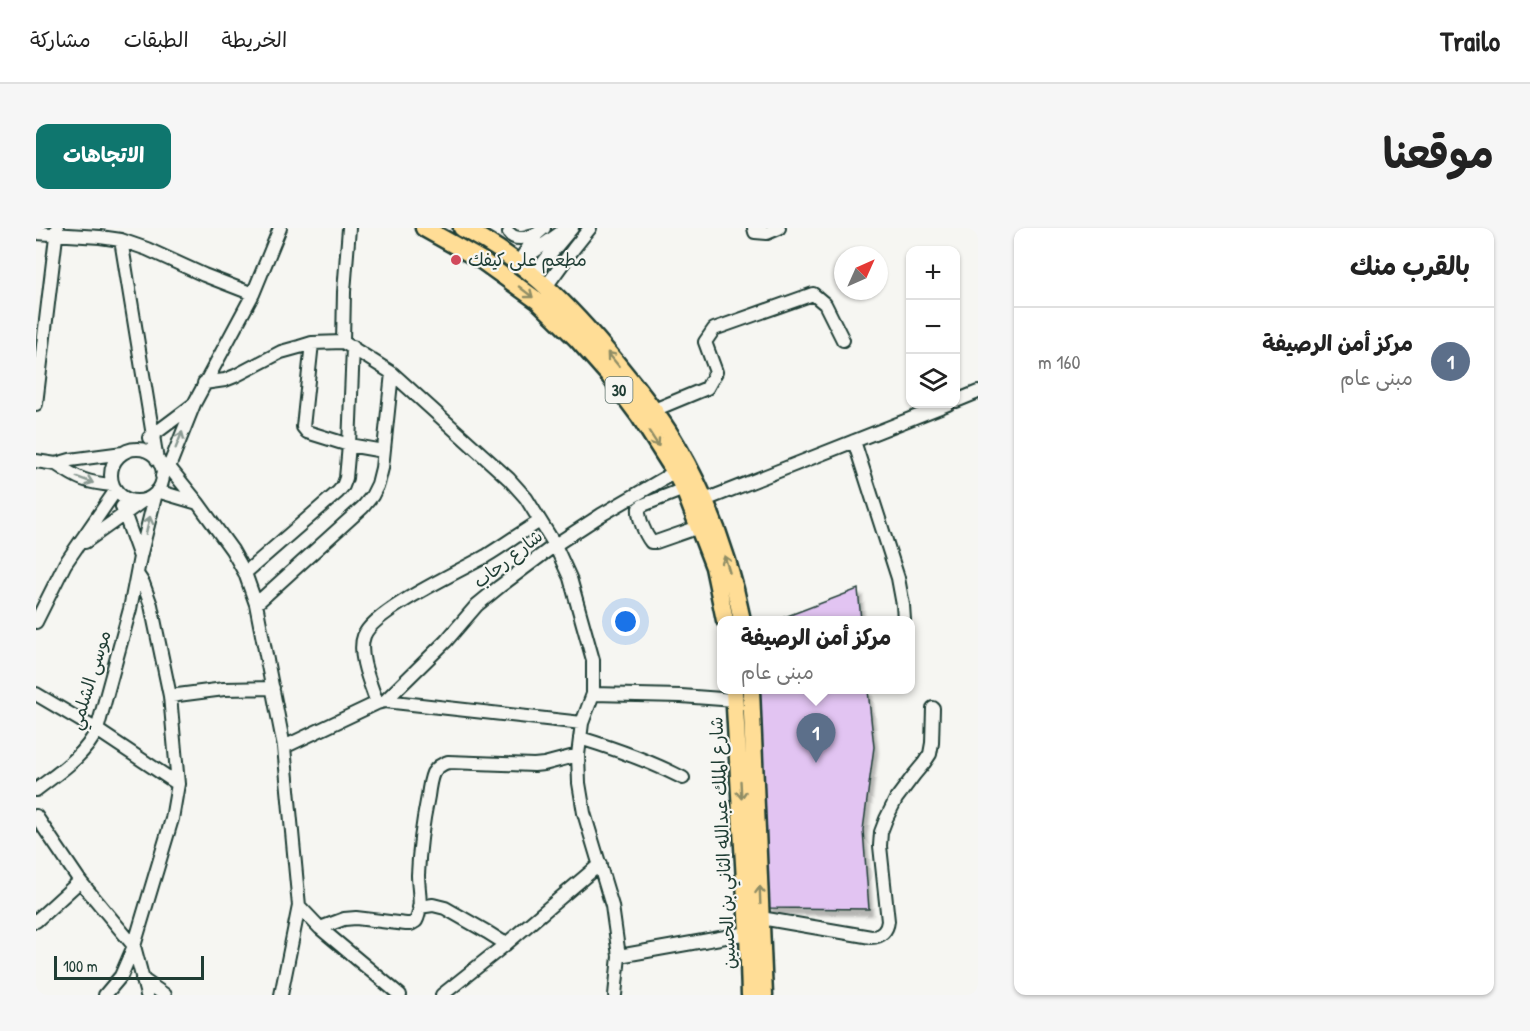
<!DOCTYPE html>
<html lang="ar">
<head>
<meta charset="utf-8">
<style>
  :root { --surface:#fff; --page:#f6f6f6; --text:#222; --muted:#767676; --line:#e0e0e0; --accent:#0f766e }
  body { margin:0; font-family:"Patrick Hand","Playpen Sans Arabic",sans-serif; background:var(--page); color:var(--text); direction:rtl }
  .controls { position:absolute; right:18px; top:18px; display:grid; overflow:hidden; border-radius:12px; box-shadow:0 2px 4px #0004 }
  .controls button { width:54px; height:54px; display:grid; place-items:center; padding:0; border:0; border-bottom:2px solid var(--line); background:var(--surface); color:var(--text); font:30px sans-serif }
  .compass { position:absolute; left:798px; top:18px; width:54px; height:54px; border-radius:50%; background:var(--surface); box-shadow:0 2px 4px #0004; rotate:45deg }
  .scale { position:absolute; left:18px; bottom:15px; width:150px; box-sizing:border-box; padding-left:6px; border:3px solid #1f3d34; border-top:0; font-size:16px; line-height:21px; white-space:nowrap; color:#1f3d34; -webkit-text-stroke:4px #f6f6f2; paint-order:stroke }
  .you { position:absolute; left:590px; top:394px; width:21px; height:21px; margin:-15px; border:4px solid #fff; border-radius:50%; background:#1a73e8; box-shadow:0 0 0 9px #1a73e833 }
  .badge { display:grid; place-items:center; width:39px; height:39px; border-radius:50%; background:var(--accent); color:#fff; font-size:20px; font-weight:700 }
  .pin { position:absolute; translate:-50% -50px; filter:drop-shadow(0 2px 3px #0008) }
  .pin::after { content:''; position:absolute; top:32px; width:21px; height:18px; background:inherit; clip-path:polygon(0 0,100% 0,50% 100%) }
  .popup { position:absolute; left:681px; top:388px; width:198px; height:78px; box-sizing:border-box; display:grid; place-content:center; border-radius:12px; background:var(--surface); filter:drop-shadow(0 2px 4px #0005); font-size:20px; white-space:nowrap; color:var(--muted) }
  .popup b { font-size:22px; color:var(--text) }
  .popup::after { content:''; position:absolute; left:50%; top:100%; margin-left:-12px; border:12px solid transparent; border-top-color:var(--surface) }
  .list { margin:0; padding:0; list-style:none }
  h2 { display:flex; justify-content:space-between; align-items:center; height:78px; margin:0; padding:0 24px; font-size:26px }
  h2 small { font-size:20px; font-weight:400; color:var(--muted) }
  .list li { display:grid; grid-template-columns:39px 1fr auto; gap:18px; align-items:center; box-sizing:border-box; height:108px; padding:0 24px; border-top:2px solid var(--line) }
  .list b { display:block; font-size:22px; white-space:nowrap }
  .list p { margin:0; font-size:20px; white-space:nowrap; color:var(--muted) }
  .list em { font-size:20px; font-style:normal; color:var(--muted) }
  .icon { flex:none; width:33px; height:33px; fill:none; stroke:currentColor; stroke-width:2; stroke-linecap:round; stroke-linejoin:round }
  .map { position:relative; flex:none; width:942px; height:767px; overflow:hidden; direction:ltr; border-radius:12px }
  header { display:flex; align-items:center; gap:36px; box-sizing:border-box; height:84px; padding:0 30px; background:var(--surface); border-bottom:2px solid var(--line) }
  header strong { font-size:28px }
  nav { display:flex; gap:33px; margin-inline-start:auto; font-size:21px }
  .intro { display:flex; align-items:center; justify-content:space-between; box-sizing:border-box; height:144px; padding:0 36px }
  h1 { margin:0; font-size:42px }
  .button { padding:15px 27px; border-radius:12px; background:var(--accent); color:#fff; font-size:21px; font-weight:700 }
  main { display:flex; gap:36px; padding:0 36px }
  aside { flex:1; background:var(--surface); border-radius:12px; box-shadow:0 2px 4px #0004 }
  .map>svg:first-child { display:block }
  .building { fill:#e2c4f2; stroke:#1f3d34; stroke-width:1.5; filter:url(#shadow) }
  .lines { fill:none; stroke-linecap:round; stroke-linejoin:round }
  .minor-casing { stroke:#1f3d34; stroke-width:16 }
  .major-casing { stroke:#1f3d34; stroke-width:21 }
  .minor { stroke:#f6f6f2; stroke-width:12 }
  .major { stroke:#ffdd96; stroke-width:16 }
  .oneway { stroke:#8f8d65 }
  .oneway2 { stroke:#8a9a93 }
  .poi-dot { fill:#d1495b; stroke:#f6f6f2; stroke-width:2 }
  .labels { text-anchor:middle; stroke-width:4.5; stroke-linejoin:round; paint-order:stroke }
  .shield { fill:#f6f6f2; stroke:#60746d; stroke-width:1.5 }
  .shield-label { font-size:16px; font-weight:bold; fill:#1f3d34 }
  .poi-label { font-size:18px; fill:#1f3d34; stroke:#f6f6f2; text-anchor:start }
  .street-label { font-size:18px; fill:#1f3d34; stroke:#f6f6f2 }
</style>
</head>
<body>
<header>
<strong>Trailo</strong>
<nav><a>الخريطة</a><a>الطبقات</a><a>مشاركة</a></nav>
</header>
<div class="intro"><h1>موقعنا</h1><a class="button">الاتجاهات</a></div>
<main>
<aside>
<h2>بالقرب منك<small></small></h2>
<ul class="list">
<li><span class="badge" style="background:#5c6f8a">1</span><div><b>مركز أمن الرصيفة</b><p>مبنى عام</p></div><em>160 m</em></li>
</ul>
</aside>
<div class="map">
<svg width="942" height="767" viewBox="0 0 942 767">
  <defs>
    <filter id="shadow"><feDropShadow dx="3.5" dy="6" stdDeviation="1.5" flood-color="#0004"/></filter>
  </defs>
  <rect width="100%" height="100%" fill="#f6f6f2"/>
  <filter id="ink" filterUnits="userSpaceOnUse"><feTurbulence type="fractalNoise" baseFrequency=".0167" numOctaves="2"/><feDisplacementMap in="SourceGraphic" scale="12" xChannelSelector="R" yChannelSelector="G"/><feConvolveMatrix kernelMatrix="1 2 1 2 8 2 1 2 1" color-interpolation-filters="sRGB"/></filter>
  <g filter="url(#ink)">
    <path class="building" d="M822 361 825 392H741Z
      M717 462H832L838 519 827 602 833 681 733 680 726 551Z"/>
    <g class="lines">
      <g class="minor-casing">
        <path id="minor" d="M718 0 719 4 731 5 743 0
          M0 5 64 9 85 12 111 21 168 47 217 66
          M473 5C480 14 491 9 501 6
          M85 12 121 232
          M486 29 501 6 508 0
          M482 35 527 3
          M497 49 510 31 536 0
          M509 60 538 20 554 0
          M307 114 308 64 313 0
          M276 115 267 199 271 204 313 217 347 223
          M168 155 189 152 199 148 245 124 263 119 276 115 307 114 356 145 473 251 490 270 519 317 534 350 557 432V466L546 495 542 527 543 555 548 585 576 678 583 728 579 767
          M920 173 942 164
          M0 176 21 0
          M618 182 671 160 680 144 669 114 678 101 777 66 789 76 807 112
          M113 210 157 177
          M818 213 862 350 867 377 868 392
          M75 247a26 26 0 1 1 52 0a26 26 0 1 1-52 0Z
          M0 233 20 236
          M124 236 133 239 162 275 196 322 209 345 220 376 248 519 263 678 245 767
          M126 248 133 239 158 176 217 66 244 0
          M77 257C51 255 42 251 20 236L34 232 87 225
          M648 261 607 277 603 280C602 290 609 306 615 314H620L663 299
          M121 263 162 275
          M669 272 912 176
          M86 279 104 329
          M49 314 108 272
          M209 345 302 264 307 258 310 250 313 217 317 119
          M220 376 327 279 336 268 342 256 346 240 356 145
          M0 394 29 336 80 262
          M0 466 61 502 142 556
          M557 466 645 468 699 472
          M134 468 188 461 237 460
          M349 473 410 413 441 377 463 359 519 317 565 287 639 244
          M341 475C335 457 321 426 328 408 337 383 424 343 450 328 468 317 486 304 504 293
          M544 510C580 521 614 533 647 550
          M248 519 341 475 349 473 546 495
          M0 562C23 544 48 529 61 502L94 381 104 329 120 265
          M0 588 44 653 98 718 111 767
          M263 678 284 700 364 767
          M383 679 397 677 409 680 451 704 470 716
          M725 690 835 709C845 709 851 703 852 693L844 618 845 604 850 591 860 571 878 547 888 535 894 526 896 515 897 480
          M0 693 44 653
          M284 700 308 691 320 690 370 696H375L380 693C387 680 382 661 382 647 383 620 387 593 392 568 393 560 394 552 397 545 401 539 405 536 412 534L498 537 508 536 542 527
          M583 728 712 705
          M106 751 129 767
          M69 767 85 748 98 718 136 591 142 556 134 468 115 377 107 355 101 346
          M406 767 470 716 564 636"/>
      </g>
      <g class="major-casing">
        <path id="major" d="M388 0 445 32 502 73 541 111 572 146 604 189 639 244 648 261 678 339 689 392
          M426 0C493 33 545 90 591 148 609 170 627 193 641 218 672 271 694 332 706 392
          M698 462 712 705 714 767
          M715 462 728 767"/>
      </g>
      <use href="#minor" class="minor"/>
      <use href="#major" class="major"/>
    </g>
    <defs><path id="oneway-shaft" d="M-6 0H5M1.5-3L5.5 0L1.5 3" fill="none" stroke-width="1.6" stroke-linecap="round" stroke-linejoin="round" transform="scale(1.5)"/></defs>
    <g class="oneway">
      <use href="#oneway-shaft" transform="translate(490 64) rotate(38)"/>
      <use href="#oneway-shaft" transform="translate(577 131) rotate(-129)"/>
      <use href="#oneway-shaft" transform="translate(618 211) rotate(57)"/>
      <use href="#oneway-shaft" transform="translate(691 336) rotate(-107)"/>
      <use href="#oneway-shaft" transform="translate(705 562) rotate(87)"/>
      <use href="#oneway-shaft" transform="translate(724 667) rotate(-92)"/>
    </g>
    <g class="oneway2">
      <use href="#oneway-shaft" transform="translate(143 212) rotate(-68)"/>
      <use href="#oneway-shaft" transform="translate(49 252) rotate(20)"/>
      <use href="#oneway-shaft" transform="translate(112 297) rotate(-76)"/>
    </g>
  </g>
  <circle class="poi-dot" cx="420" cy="32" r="6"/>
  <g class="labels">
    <rect class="shield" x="569.5" y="149" width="27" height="26" rx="4.5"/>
    <g class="shield-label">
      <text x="583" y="168">30</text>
    </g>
    <g class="poi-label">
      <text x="432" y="38">مطعم على كيفك</text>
    </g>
    <g class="street-label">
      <text transform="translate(472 331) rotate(-38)" y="6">شارع رحاب</text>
      <text transform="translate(54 452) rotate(-73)" y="6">موسى الشلمي</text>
      <text transform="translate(687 615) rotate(-93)" y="6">شارع الملك عبدالله الثاني بن الحسين</text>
    </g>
  </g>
</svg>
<div class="controls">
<button>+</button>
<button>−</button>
<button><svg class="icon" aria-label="layers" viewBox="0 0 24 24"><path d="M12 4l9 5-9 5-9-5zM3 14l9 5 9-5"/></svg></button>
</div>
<svg class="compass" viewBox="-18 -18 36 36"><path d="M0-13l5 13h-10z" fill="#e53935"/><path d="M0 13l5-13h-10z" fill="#767676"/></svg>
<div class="scale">100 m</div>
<div class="you"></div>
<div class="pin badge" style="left:780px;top:535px;background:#5c6f8a">1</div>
<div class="popup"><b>مركز أمن الرصيفة</b>مبنى عام</div>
</div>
</main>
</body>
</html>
